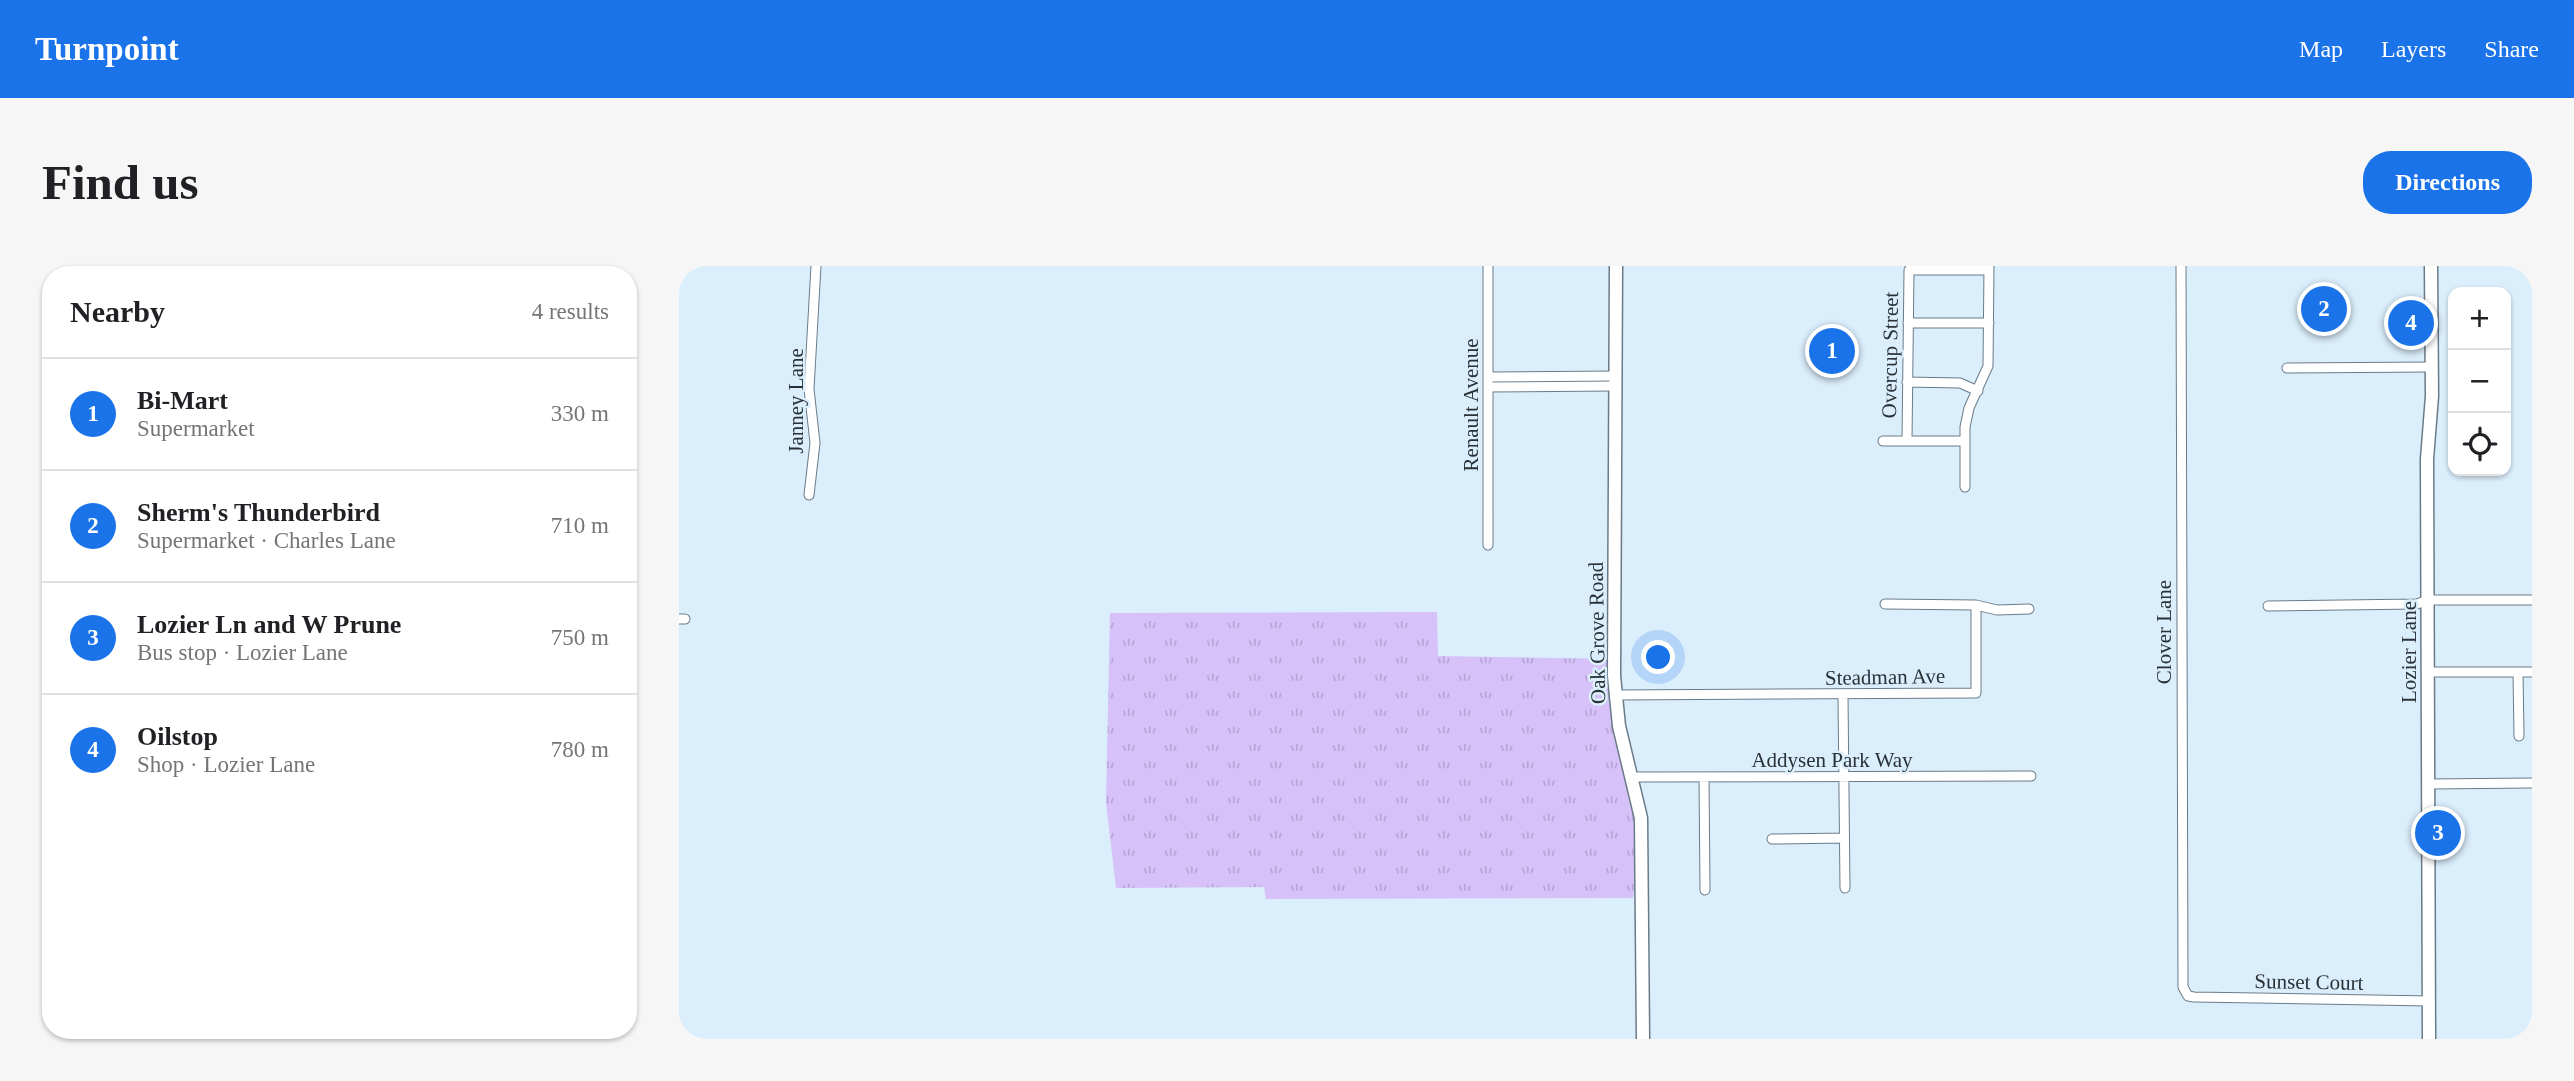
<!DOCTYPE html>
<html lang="en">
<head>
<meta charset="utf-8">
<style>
  :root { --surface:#fff; --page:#f6f6f6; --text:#202124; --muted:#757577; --line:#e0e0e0; --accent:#1a73e8 }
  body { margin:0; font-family:"Times New Roman",serif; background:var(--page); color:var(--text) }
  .controls { position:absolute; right:21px; top:21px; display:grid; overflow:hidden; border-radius:14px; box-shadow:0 2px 5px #0004 }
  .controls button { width:63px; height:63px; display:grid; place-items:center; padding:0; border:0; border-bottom:2px solid var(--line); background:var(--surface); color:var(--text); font:35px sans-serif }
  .you { position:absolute; left:980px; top:392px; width:24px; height:24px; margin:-18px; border:5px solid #fff; border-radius:50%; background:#1a73e8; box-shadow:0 0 0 10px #1a73e833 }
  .badge { display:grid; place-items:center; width:46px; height:46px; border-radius:50%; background:var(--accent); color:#fff; font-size:23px; font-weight:700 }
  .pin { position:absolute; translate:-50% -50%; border:4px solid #fff; box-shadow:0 2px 7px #0006 }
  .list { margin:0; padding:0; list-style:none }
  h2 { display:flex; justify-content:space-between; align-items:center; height:91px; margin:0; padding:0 28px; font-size:30px }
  h2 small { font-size:23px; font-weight:400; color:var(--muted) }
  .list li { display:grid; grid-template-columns:46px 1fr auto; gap:21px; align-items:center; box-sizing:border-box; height:112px; padding:0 28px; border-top:2px solid var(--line) }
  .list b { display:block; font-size:26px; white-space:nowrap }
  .list p { margin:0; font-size:23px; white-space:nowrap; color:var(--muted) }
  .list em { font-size:23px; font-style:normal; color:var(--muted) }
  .icon { flex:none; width:38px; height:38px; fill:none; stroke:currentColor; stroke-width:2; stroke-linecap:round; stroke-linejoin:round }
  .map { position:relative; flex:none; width:1853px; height:773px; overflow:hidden; border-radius:28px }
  header { display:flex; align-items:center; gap:42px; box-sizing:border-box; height:98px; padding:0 35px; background:var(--accent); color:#fff }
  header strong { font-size:33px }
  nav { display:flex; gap:38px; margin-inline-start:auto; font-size:24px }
  .intro { display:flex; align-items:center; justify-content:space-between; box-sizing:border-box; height:168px; padding:0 42px }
  h1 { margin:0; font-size:49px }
  .button { padding:18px 32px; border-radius:28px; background:var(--accent); color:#fff; font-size:24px; font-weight:700 }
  main { display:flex; gap:42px; padding:0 42px }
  aside { flex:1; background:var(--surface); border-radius:28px; box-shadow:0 2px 5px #0004 }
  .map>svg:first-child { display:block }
  .grass { fill:url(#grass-tufts) }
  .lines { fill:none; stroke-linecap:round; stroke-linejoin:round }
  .street-casing { stroke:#6a7b88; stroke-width:11 }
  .secondary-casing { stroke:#6a7b88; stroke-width:15 }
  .street { stroke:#fff; stroke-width:9 }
  .secondary { stroke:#fff; stroke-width:12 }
  .labels { text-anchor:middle; stroke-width:5; stroke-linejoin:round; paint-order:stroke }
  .street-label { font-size:21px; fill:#293136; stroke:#dbeefc }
</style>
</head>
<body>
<header>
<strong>Turnpoint</strong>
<nav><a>Map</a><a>Layers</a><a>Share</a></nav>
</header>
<div class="intro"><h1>Find us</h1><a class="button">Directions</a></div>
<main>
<aside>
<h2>Nearby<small>4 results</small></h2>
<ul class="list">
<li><span class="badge">1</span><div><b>Bi-Mart</b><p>Supermarket</p></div><em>330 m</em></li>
<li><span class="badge">2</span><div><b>Sherm's Thunderbird</b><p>Supermarket · Charles Lane</p></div><em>710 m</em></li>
<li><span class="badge">3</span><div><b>Lozier Ln and W Prune</b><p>Bus stop · Lozier Lane</p></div><em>750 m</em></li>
<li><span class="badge">4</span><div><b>Oilstop</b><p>Shop · Lozier Lane</p></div><em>780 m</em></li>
</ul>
</aside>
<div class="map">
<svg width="1853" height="773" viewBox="0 0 1853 773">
  <defs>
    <pattern id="grass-tufts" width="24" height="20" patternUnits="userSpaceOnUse" patternTransform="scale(1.75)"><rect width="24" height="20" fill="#d6c1f9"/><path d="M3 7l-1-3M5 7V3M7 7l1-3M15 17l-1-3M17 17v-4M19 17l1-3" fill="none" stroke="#b8a6d6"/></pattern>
  </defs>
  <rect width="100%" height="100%" fill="#dbeefc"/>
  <path class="grass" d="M758 346 759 390 935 393 963 573 954 632 587 633 585 621 437 622 427 537 431 347Z"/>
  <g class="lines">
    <g class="street-casing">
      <path id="street" d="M809 0V279
        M1502 0 1504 721 1509 730 1515 731 1751 735
        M1229 57H1310
        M1608 102 1753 101
        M809 111 936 110
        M1228 116 1281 117 1299 125
        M809 121 935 120
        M1204 175H1286
        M1228 175 1230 4H1310
        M1286 221V161L1290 142 1309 100 1310 0
        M130 229 136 177 130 123 137 0
        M1297 339 1318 344 1350 343
        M1589 340 1738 338 1749 334H1853
        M0 353H6
        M1749 406H1853
        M1839 406 1840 470
        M936 429 1297 427V339L1206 338
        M1164 430 1166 622
        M954 511 1352 510
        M1025 511 1026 624
        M1751 518 1853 517
        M1093 573 1165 572"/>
    </g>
    <g class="secondary-casing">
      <path id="secondary" d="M937 0 935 410 940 460 962 552 964 773
        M1750 773 1748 193 1753 130 1752 0"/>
    </g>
    <use href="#street" class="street"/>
    <use href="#secondary" class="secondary"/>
  </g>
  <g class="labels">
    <g class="street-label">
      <text transform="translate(1211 89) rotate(-89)" y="7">Overcup Street</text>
      <text transform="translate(117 135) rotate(-90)" y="7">Janney Lane</text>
      <text transform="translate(792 139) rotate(-90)" y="7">Renault Avenue</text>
      <text transform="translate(1485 366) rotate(-90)" y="7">Clover Lane</text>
      <text transform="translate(918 367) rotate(-91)" y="7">Oak Grove Road</text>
      <text transform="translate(1730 386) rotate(-90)" y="7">Lozier Lane</text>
      <text transform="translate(1206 411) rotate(-1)" y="7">Steadman Ave</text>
      <text x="1153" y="501">Addysen Park Way</text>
      <text transform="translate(1630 716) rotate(1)" y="7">Sunset Court</text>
    </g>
  </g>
</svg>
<div class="controls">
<button>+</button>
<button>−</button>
<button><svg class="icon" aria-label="locate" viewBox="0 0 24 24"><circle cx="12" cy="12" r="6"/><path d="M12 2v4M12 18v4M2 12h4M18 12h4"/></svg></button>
</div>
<div class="you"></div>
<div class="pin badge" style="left:1153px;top:85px">1</div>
<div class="pin badge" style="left:1645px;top:43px">2</div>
<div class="pin badge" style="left:1759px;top:567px">3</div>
<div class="pin badge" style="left:1732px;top:57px">4</div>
</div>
</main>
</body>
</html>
